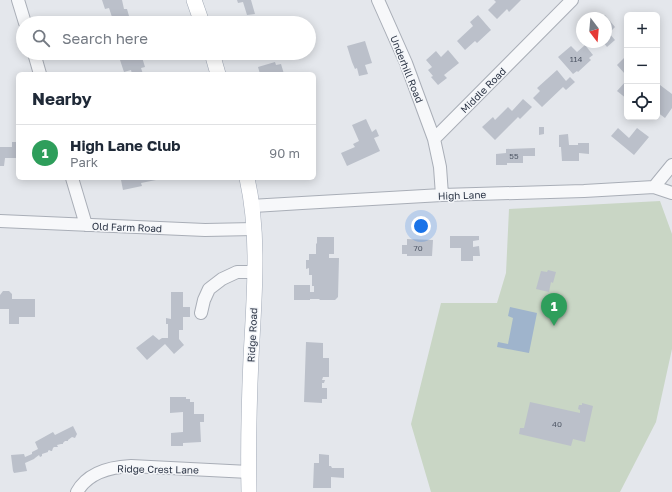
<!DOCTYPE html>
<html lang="en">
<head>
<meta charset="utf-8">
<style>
  :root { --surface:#fff; --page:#f6f6f7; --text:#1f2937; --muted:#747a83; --line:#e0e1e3; --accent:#d1495b }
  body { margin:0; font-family:"Golos Text",sans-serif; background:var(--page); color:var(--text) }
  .controls { position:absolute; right:12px; top:12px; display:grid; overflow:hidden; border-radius:6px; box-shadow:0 2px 10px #0003 }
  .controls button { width:36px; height:36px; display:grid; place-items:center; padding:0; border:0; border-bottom:1px solid var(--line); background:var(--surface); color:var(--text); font:20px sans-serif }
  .compass { position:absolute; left:576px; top:12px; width:36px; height:36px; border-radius:50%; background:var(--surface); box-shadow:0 2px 10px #0003; rotate:164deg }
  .you { position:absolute; left:421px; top:226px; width:14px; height:14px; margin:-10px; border:3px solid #fff; border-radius:50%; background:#1a73e8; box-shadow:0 0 0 6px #1a73e833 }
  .badge { display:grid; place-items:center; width:26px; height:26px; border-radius:50%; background:var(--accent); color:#fff; font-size:13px; font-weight:700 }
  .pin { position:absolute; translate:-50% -33px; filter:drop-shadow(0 1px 2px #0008) }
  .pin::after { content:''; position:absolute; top:21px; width:14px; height:12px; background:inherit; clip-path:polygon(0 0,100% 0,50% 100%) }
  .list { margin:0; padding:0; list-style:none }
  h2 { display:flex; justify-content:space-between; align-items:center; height:52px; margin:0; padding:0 16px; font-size:17px }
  h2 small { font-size:13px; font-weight:400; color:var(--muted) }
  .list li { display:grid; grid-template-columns:26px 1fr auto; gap:12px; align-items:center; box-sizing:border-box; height:56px; padding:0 16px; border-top:1px solid var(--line) }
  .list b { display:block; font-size:15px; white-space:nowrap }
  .list p { margin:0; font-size:13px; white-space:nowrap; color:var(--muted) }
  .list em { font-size:13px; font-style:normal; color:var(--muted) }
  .icon { flex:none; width:22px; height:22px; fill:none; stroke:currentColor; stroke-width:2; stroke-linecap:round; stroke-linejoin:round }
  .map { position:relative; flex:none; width:672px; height:492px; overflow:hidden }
  .search { position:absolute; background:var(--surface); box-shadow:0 2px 10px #0003; left:16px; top:16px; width:300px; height:44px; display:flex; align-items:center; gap:10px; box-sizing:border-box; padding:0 14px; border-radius:22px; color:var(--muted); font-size:15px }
  .panel { position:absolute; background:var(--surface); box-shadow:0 2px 10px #0003; left:16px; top:72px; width:300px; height:108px; border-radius:6px }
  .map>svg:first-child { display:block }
  .green { fill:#c9d6c5 }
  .water { fill:#9fb4cc }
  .building { fill:#bbc0ca }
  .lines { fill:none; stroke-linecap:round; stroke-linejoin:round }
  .minor-casing { stroke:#a9aeb7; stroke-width:14 }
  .major-casing { stroke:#a3abb8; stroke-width:16 }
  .minor { stroke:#f7f8fa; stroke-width:12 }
  .major { stroke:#fff; stroke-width:15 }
  .labels { text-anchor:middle; stroke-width:3; stroke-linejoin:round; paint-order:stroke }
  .number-label { font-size:8px; fill:#4f5766 }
  .street-label { font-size:10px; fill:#2b3445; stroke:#f4f6f9 }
</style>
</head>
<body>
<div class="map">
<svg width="672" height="492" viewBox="0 0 672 492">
  <rect width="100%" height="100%" fill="#e4e7ec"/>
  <path class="green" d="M660 201 672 234V349L656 422 620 492H431L411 424 441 303H497L506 273 509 209Z"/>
  <path class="water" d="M510 307 537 313 529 353 497 347 498 342 508 344 513 318 508 316Z"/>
  <path class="building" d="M102 0H122L124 9H127L131 23H104L113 20 109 8 105 9Z
    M237 0H251L255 14 247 15 243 2 238 3Z
    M494 0H521L509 12 507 9 497 19 488 10 496 2Z
    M478 15 491 30 477 43 475 41 465 50 457 41 473 26 470 22Z
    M605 15 615 27 609 33 615 40 607 47 603 42H606V18H602Z
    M365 41 372 63 365 65 368 74 359 76 357 68 355 69 352 62 347 46Z
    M585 45 593 55 589 58 591 60 578 72 577 71 573 74 558 57 571 46 577 52Z
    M448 50 459 63 444 75 447 78 438 85 431 77 433 76 428 70 432 67 426 60 436 51 441 57Z
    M141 54 145 67 141 68 143 74H132L131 70 124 72 120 60Z
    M625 57 627 60V72L625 74 617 65Z
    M275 62 276 65 281 64 284 74H260L258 67Z
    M557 70 566 81 570 77 575 82 566 90 563 87 542 107 533 98 540 91 537 88Z
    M626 81 627 82V99L617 91Z
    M660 85 672 94V108L665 118 657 112V89Z
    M523 99 532 107 520 119 518 117 495 140 482 127 493 117 495 120 508 107 512 111Z
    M366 119 372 132 376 129 379 136 374 138 380 151 347 166 341 153 355 147 353 144 359 141 352 125Z
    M539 127H544V134L539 135Z
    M618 128 629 138 637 128 649 137 634 155 611 136Z
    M568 134 569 145H578V143H589V154L579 153V161H562L561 147H559V135Z
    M12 142H18V158H5L4 166H0V147H12Z
    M535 148V156H523V163H507V165H496V154L506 153V149Z
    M129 178H156V180L141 183 142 186 123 190 121 180Z
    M450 236H479V240L473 241V247L479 246 480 256H473V261H461V248H450Z
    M317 237H334V254H329V258H339L338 297 335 300H320L319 299H310V300H294V285H310V292H314V286H312V275H309V268L306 269V260H309V254H316V244L317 243Z
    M407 239 433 240 432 256H407V254H402V245H407Z
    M548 270 556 272 553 283 551 282 549 292 536 289 541 271 547 272Z
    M3 291H9L12 294V299H35V317H19V324H9V309H0V295Z
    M171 292H183V307H190V317H183V330H179V339L184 345 174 354 165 344 147 360 136 348 153 335 159 340 162 338H168V324H166V318L171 319Z
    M306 342 323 343V358H329V377H323L322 380H325L324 383H322V388H327V399H322V403L304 402Z
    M170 397H186V399H190V402H194V414H204V422H200L201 442 183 443V446H171V433L183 432V412L170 413Z
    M530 402 580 413V410L578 409 579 405H582V403L593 406 585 442 573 439 571 446 519 434 520 428H524Z
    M73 426 77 434 75 438 72 437 68 440V441H65L63 443V444H61L57 445 58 447H54L53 448 52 451H51L49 450 48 451V452L42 454V456L40 457 39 455 35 458 34 459 25 463 27 471 14 473 13 471 11 455 24 454 25 457 32 454V452L38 449 35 442 53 432 55 435Z
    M319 454 329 455V466H331L332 468H344V478L331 477V488H313L314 463H319Z"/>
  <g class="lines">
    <g class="minor-casing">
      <path id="minor" d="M18 0 25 23
        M378 0 406 63 434 139
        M34 53 40 74
        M72 178 86 225
        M654 187 672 165
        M442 195 440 167 434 139 572 0
        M252 206 302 203 442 195 584 191 654 187 672 193
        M0 221 205 230 254 229
        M201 313 204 300 209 289 222 279 237 272H255
        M77 492C88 472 110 467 131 466L249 472"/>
    </g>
    <g class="major-casing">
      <path id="major" d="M194 0 202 23
        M212 53 218 74
        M247 178C260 236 254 298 251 358 249 403 248 447 249 492"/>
    </g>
    <use href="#minor" class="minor"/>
    <use href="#major" class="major"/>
  </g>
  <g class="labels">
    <g class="number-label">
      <text x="576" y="62">114</text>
      <text x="514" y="159">55</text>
      <text x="418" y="251">70</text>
      <text x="557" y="427">40</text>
    </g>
    <g class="street-label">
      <text transform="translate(407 69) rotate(68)" y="4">Underhill Road</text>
      <text transform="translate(483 90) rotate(-45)" y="4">Middle Road</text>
      <text transform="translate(462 195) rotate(-2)" y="4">High Lane</text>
      <text transform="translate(127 227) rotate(2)" y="4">Old Farm Road</text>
      <text transform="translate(252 335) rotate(-87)" y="4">Ridge Road</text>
      <text transform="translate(158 469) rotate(1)" y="4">Ridge Crest Lane</text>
    </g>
  </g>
</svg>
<div class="controls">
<button>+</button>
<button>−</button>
<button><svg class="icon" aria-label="locate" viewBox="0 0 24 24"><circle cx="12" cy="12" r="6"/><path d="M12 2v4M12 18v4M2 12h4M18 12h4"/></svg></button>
</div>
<svg class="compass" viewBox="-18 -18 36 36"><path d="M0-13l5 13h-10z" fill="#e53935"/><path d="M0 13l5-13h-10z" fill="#747a83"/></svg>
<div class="you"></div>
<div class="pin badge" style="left:554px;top:326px;background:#2e9e5b">1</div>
<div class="search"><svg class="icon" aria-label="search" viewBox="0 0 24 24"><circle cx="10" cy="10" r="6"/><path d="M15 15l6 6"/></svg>Search here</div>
<section class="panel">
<h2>Nearby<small></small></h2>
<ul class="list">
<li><span class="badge" style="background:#2e9e5b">1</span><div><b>High Lane Club</b><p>Park</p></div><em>90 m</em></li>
</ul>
</section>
</div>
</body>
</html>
